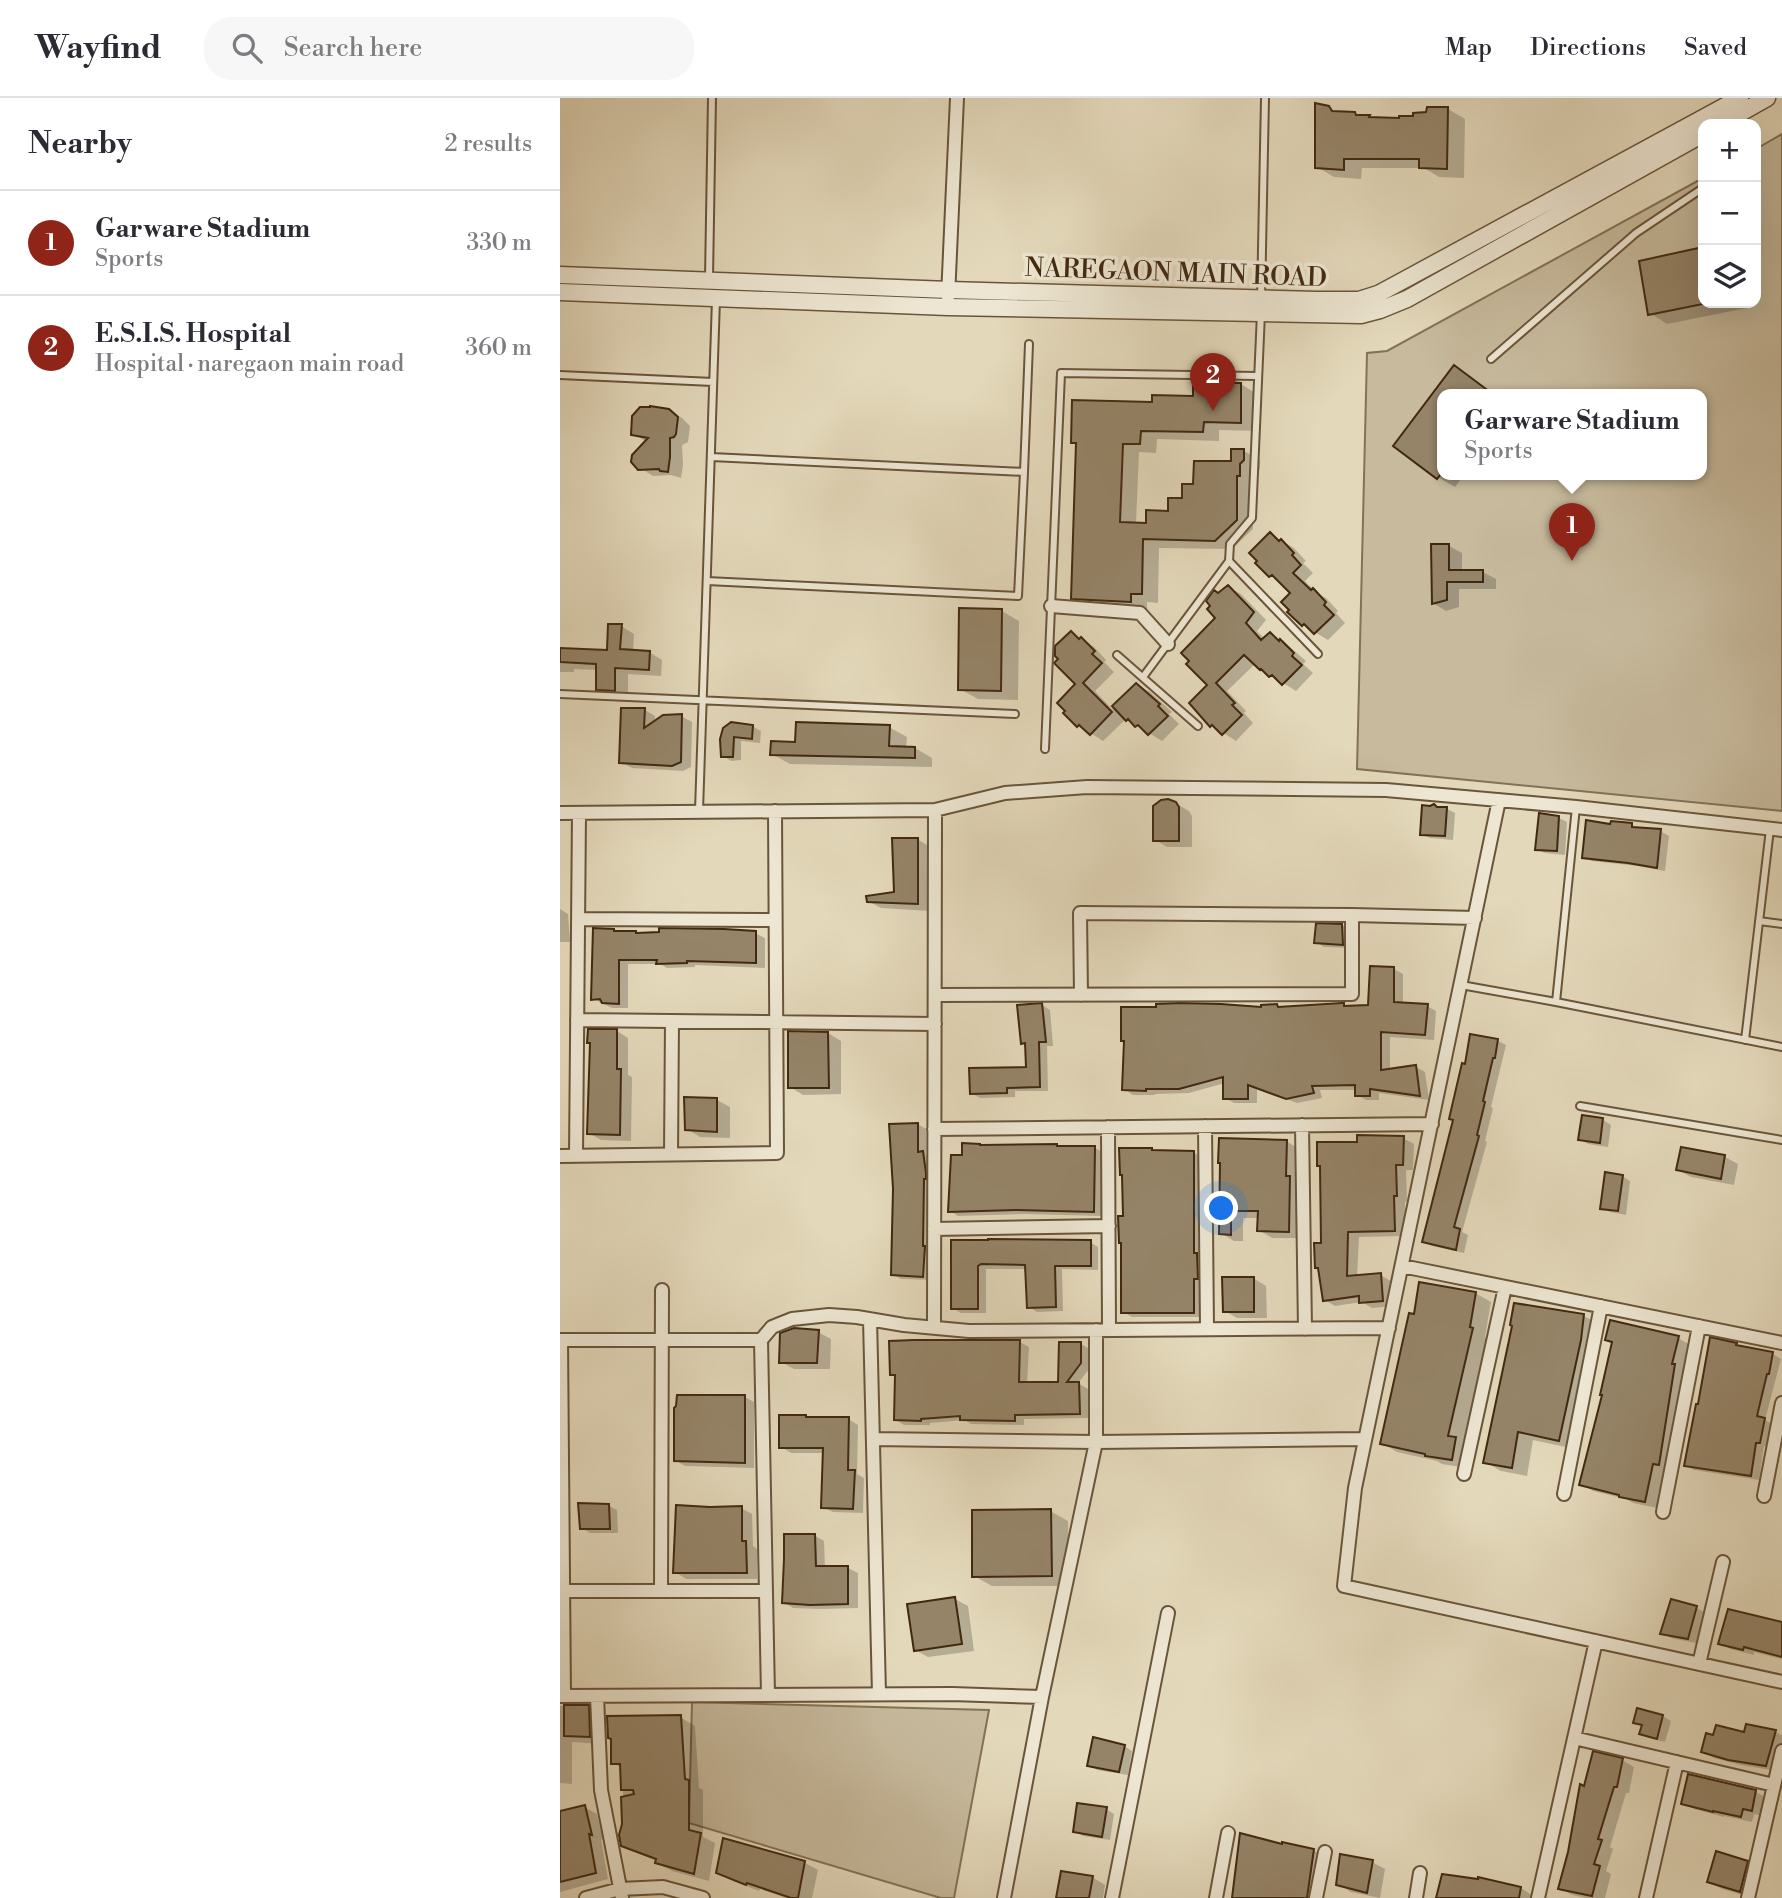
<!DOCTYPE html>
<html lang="en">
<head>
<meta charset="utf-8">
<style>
  :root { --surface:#fff; --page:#f7f7f7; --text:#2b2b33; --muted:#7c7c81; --line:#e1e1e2; --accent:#8f2418 }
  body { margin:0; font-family:"Libre Bodoni",serif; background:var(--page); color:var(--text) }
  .controls { position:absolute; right:21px; top:21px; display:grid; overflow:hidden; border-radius:14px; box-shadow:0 7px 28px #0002 }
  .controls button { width:63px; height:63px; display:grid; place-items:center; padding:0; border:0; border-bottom:2px solid var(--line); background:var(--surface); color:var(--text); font:35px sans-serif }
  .you { position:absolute; left:662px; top:1111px; width:24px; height:24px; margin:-18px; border:5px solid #fff; border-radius:50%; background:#1a73e8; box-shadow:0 0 0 10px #1a73e833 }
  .badge { display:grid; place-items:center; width:46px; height:46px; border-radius:50%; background:var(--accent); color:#fff; font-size:23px; font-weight:700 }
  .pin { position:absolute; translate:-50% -58px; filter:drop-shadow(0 2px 4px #0008) }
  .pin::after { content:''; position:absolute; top:37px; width:24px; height:21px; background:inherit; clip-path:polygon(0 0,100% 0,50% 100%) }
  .popup { position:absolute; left:877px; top:291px; width:270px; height:91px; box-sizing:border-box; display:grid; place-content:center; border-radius:14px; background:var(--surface); filter:drop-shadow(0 2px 5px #0005); font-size:23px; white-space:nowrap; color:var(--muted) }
  .popup b { font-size:26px; color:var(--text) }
  .popup::after { content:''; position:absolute; left:50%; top:100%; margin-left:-14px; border:14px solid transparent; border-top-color:var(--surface) }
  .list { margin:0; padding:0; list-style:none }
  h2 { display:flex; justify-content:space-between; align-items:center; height:91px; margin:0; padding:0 28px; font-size:30px }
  h2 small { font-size:23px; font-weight:400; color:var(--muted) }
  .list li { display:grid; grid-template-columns:46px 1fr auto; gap:21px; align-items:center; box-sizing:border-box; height:105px; padding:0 28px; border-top:2px solid var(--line) }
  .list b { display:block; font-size:26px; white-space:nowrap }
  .list p { margin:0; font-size:23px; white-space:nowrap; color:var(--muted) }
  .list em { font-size:23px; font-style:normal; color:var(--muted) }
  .icon { flex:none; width:38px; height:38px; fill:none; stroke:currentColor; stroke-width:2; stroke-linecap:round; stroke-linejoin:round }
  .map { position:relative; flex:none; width:1222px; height:1800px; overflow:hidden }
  header { display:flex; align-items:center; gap:42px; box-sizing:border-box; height:98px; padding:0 35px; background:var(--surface); border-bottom:2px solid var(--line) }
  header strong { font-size:33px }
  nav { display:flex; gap:38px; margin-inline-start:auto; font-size:24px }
  .search { width:490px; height:63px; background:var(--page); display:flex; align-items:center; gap:18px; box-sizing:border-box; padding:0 24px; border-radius:28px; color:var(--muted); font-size:26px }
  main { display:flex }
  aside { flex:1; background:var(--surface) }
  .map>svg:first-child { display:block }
  .green { fill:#c7ba9d; stroke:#847256; stroke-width:2; fill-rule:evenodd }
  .shadow { fill:#0003 }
  .building { fill:#958468; stroke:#412910; stroke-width:2 }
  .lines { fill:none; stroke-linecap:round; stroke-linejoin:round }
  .service-casing { stroke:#6a553a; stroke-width:10 }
  .minor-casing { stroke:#6a553a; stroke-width:16 }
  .tertiary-casing { stroke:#6a553a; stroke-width:19 }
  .service { stroke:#ede6d2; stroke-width:6 }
  .minor { stroke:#ede6d2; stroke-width:12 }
  .tertiary { stroke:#ede6d2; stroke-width:16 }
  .labels { text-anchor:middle; stroke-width:7; stroke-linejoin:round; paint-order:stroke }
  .street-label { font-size:26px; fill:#412910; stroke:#ede6d2 }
</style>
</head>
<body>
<header>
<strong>Wayfind</strong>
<div class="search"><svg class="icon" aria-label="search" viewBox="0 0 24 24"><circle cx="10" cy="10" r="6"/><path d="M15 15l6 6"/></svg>Search here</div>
<nav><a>Map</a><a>Directions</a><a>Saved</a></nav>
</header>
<main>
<aside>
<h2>Nearby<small>2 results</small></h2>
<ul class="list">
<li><span class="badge">1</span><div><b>Garware Stadium</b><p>Sports</p></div><em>330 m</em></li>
<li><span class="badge">2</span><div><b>E.S.I.S. Hospital</b><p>Hospital · naregaon main road</p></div><em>360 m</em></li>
</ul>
</aside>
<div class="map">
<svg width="1222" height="1800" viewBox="0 0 1222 1800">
  <rect width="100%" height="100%" fill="#e3d8ba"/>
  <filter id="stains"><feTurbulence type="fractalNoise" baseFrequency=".00286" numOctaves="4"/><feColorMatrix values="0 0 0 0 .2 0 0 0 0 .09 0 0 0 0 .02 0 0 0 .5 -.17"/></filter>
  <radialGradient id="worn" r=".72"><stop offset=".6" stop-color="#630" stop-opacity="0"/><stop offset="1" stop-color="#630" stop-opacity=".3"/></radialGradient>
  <path class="green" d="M1222 36V713L797 671 807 255 827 253 1143 80V205H1196V51ZM883 297H1142V377H883Z
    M132 1604 429 1612 394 1800H381L129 1725Z"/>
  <path class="shadow" d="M769 9 778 15H794L800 19H809L814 21 854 20 888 11 905 21 904 80 879 79 864 70H802L801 81 774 79 757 69Z
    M1143 151V205H1191L1192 209 1107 226 1090 215 1081 164Z
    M894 269 911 279 935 297H883V377H904L895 389 878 379 835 347Z
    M681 286 697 296 696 333 659 332V343L597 341 596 355 579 354 576 426 588 427 610 415 635 388 672 365 684 353 700 362V371L696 375 693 386V431L672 451 599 450 598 505 587 504V512L529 509 513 500 518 347 512 344 594 306 634 299Z
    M108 312 122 320 130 328 128 344 122 347 123 367 121 380 111 377 93 378 80 370 87 344 73 336Z
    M710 436 734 450 746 463 743 465 753 475 745 483 757 495 766 500 778 513 776 515 785 525 768 542 743 527 733 495 720 483 710 477Z
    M889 448 902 455V474H923L936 481V491H899V509L886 513 873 505Z
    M668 489 681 496 706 522 697 533 705 541 710 536 723 543 746 563 743 566 753 575 736 593 701 571 695 566 667 593 686 613 684 615 693 625 676 643 651 627 649 587 659 497Z
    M442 513 459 523 458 602 418 601 400 591Z
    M61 528 74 536 73 553 89 554 102 562 101 578 68 576V599L50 598 38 591V572L14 571V574H0V550L48 554Z
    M511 535 534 549 546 562 544 564 554 574 535 593 552 611 577 587 590 594 612 614 609 616 619 626 602 643 566 621 543 643 518 627V586Z
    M85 612 95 618V625L121 618 132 624 131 669 123 673 72 670 61 664Z
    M192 628 201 633 200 645 181 643V662L171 663 163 658 161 642Z
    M329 629 347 639 346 650H355L372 660V669L230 666 212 656Z
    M615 705 629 713 632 718V749H607L595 742Z
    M879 711H887L895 715 893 742 870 740 862 736Z
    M999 720 1007 724 1005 757 985 755 977 751Z
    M1072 727 1079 731 1100 733 1109 738 1105 773 1078 768 1032 763 1023 759 1052 728Z
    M357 741 370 749V813L321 810 308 803 336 796Z
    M0 811 8 816 10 844H0Z
    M782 827 790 832 791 850 764 849 756 844Z
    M57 835H195L205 840V870L135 867V869L107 870 100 866H68V910H52L33 901Z
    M834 871 843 876V906L867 908 876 913 874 942 830 939V973L856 969 865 974 869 1002 819 995V1002H806L797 997V992H760L762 1000 737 1005 697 990V1005H674L665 1000V985L629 995 595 996V997H573L564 991 566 944 562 942 717 908 721 910 784 907 788 909 809 908Z
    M482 907 490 912 493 948H487L488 993H455V999L420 1000 411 995 468 970 467 947 463 945Z
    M57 933 68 940V977L72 979 71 1043 41 1042 29 1035Z
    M268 935 281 943V996L243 997 230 989Z
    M911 938 938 943 946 947 931 1009 933 1010 925 1043 927 1044 902 1134 908 1137 904 1155 872 1148 864 1143 895 1022Z
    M157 1002 170 1009V1040L140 1039 127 1031Z
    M1043 1022 1051 1027 1048 1049 1028 1046 1020 1041Z
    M358 1026 366 1031V1057L371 1060V1182L341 1181 332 1176Z
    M843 1040 854 1046 853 1072H846L847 1103 845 1104V1138L799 1139 797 1179 820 1177 831 1183 833 1208 812 1210 802 1204 775 1208 765 1202 760 1171 756 1169 762 1146 799 1045Z
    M726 1043 739 1051 741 1140H712L699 1132V1120H683V1143H674L661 1135 662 1065Z
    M499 1049H534L542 1054V1118L466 1116 398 1118 390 1113 404 1059Z
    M1122 1051 1165 1059 1178 1066 1174 1087 1131 1079 1118 1072Z
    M592 1052 596 1054H633L643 1060V1219H572L563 1214 564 1077Z
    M1062 1078 1070 1083 1066 1117 1050 1114 1042 1110Z
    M392 1143 530 1144 538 1149V1172L502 1171 503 1213 477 1214 469 1209 467 1171H426V1215H401L392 1210Z
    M693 1180 706 1188 707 1220H677L665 1213Z
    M915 1195 931 1204 925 1239 928 1240 903 1345 910 1349 907 1370 882 1366 877 1363 837 1354 822 1345 855 1218Z
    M1024 1218 1040 1227 1015 1351 973 1342 967 1378 941 1373 925 1364Z
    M258 1234 271 1241 270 1271H234L221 1264Z
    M1118 1240 1130 1247 1124 1273 1127 1275 1110 1373 1104 1372 1097 1410 1073 1405 1066 1401 1033 1393 1021 1386 1044 1297 1053 1245 1047 1241Z
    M460 1244 469 1249 467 1286H499L521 1246 530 1251V1270L518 1285 528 1291V1320L464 1321V1327L411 1326 405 1322 370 1325V1327H344L335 1321 336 1279 332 1276Z
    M1176 1246 1182 1250 1213 1256 1221 1261 1205 1322 1212 1326 1208 1349 1204 1348 1199 1382 1134 1372 1126 1367Z
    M185 1299 194 1304V1370L125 1368 115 1362Z
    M246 1318 249 1320 288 1321 298 1327 297 1376 304 1380 303 1415 273 1414 263 1409 265 1355H231L221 1349Z
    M49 1408 57 1412 58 1435H30L22 1430Z
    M181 1410 192 1416 193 1448 197 1451V1481H126L115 1474Z
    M490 1413 508 1423 509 1488H432L414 1478Z
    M254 1437 264 1443 265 1470H288L298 1475V1510L261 1511 233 1510 224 1504Z
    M395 1501 408 1508 414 1553 368 1559 355 1552Z
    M1112 1503 1137 1510 1145 1515 1136 1545 1111 1540 1103 1535Z
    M1222 1525V1561L1194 1554V1557L1170 1551 1160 1545Z
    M0 1608H28L41 1616 42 1646 12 1644V1686L0 1685Z
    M1103 1618 1111 1623 1105 1644 1089 1640 1081 1636 1083 1629 1075 1624Z
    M120 1619 135 1628 139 1690 143 1692V1739L155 1745 149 1783 112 1773 97 1765V1763L77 1755 62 1747 64 1726 62 1670 53 1665V1642Z
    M1188 1628 1216 1634 1222 1638V1657L1217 1673 1181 1667 1154 1660 1143 1653 1185 1636Z
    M564 1648 572 1653 568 1677 537 1672 529 1667Z
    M1062 1662 1074 1669 1069 1695H1066L1050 1749 1053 1751 1046 1773 1051 1776 1045 1800H1027L1012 1797 1000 1790 1025 1690Z
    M1129 1678 1196 1694 1207 1700 1203 1718 1194 1716 1192 1724 1164 1718V1719L1134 1711 1123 1705Z
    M24 1709 37 1716 43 1742 41 1741 48 1781 0 1794V1715Z
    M546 1711 554 1716 550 1742 523 1738 515 1733Z
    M165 1743 245 1765 258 1772 252 1800H227L200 1791 199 1793 171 1782 158 1774Z
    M723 1748 753 1752 764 1759 759 1800H673Z
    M812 1764 825 1771 820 1800 791 1794 778 1786Z
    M1187 1764 1200 1772 1193 1800 1162 1791 1149 1784Z
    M532 1779 545 1787 543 1800H498Z
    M961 1790 972 1797 971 1800H877Z"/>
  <path class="building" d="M755 5 769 8 772 13 795 14 796 17H810L809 19 839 20V18H853V15L866 14 867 9H888L887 71 859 70V61H784V72L755 70Z
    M1143 149V206L1088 217 1079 163Z
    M894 267 934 297H883V373L877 381 833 348Z
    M633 284 681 285V325L644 324 643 334 581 333 580 346H563L560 424 586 425V412L608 413V400H622V386H633L634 363H671V351H684V362L680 366V378H677V422L655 443 583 441 582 496H571V504L511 501 516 345H511L512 302 592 304V297L633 298Z
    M90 308 109 311 118 319 116 336 114 339 110 340V359L108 374 100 373 99 371 78 372 71 364 72 357 88 340 71 337 72 318 80 309H90Z
    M710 434 719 443 721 441 734 455 732 457 741 467 733 475 751 492 753 490 766 504 764 507 774 517 754 536 744 526 742 528 727 514 729 512 721 504 730 495 712 477 709 479 695 465 697 463 689 455Z
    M871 446H889V472H923V484H887V502L872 506Z
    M668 487 694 514 686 525 701 542 710 534 719 543 720 541 734 555 732 558 742 567 722 587 712 577 709 579 701 571 700 572 684 557 656 585 675 605 672 607 682 617 662 637 652 627 650 629 629 605 647 587 626 566 629 563 621 555 655 520 647 511 650 508 646 503 654 492 658 495Z
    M399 510 442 511 441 593 398 592Z
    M48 526H62L60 551 90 553 89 572 55 570V593L36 592V566L0 564V550L47 552Z
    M511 533 519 541 521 539 535 553 532 556 542 565 523 585 552 614 530 637 519 627 517 629 503 615 505 613 497 605 515 586 494 565 498 561 495 558V548Z
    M576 585 600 606 598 608 608 618 588 637 578 627 575 629 568 621 566 623 552 608Z
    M61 610H85L84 630 103 617 122 616 121 664 112 668 59 665Z
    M171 624 193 627 192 641 174 639 173 659H161L160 641 163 630Z
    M236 624 330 627 329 648 355 649V660L210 657 211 643 235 644Z
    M608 701 616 704 619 709V743H593V708L601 702Z
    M874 706 877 709H887L885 738 860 737 862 707 870 708Z
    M979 715 999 718 997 753 975 752Z
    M1026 722 1050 726 1051 723 1072 725V729L1101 731 1097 770 1068 765 1022 760Z
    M332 740H358V806L307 804 306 798 334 794Z
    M756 825 782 826 783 847 754 845Z
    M33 830 54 831V833H76V835L99 834V830L164 831 196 833V865L127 863V865L96 866 97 862H59V906L42 905 40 901 31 902Z
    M810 868 834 869V904L868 906 865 937 821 934V972L856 967 860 998 810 991V998H795V987L752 988 754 995 726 1001 688 987V1001H663V979L619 991H586V993L562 992 564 943H561V909H596V906L620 905 661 906 701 909V907L717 906 718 909 782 905H784V908L808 907Z
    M482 905 486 944H479L480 989 447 990V995L410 996 409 970 466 969 465 945 461 946 457 907Z
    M28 931H57V971H61L60 1037 27 1036 30 945H27Z
    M228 933 268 934 269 990H228Z
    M910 936 938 941 935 960H933L923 1003 925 1004 917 1037 919 1038 894 1129 900 1131 896 1152 862 1144 893 1022 889 1021 902 965 905 966Z
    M124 999 157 1000V1034L125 1032Z
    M1022 1017 1043 1020 1040 1045 1018 1042Z
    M358 1025V1054L363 1053 366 1075V1081H364L363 1148H365L363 1179 331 1177 333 1091 329 1026Z
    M797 1037 844 1038 843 1067H836L837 1098H834L835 1133 788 1134 787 1178 821 1175 823 1203 799 1205V1198L763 1203 758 1170H755L754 1145H761L760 1068H757V1044H797Z
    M659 1040 727 1042 726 1078H730L729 1134 697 1133 698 1113H671V1137L659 1136 660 1065H658Z
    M402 1045 420 1046V1047L497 1046V1048H535L534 1114 456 1112 388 1114 391 1057H402Z
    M1121 1049 1165 1057 1161 1081 1116 1072Z
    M559 1050H592V1052L634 1053V1155H637L638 1181H634V1215H561V1145H559L558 1118H563L562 1077H560Z
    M1045 1074 1063 1077 1058 1113 1040 1111Z
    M428 1141 531 1142V1168H495L496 1209 467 1210 465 1167 421 1166 418 1168V1211H391V1142H428Z
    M662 1179H694V1214H663Z
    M859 1184 916 1194 910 1229 913 1230 888 1338 896 1339 892 1362 865 1358V1356L820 1346 849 1215 854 1216Z
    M954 1205 1024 1216 1021 1242 999 1343 958 1334 952 1370 923 1365 952 1228 950 1227Z
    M1050 1222 1119 1238 1112 1266H1115L1099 1367 1093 1366 1085 1404 1059 1399V1397L1019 1387 1042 1297H1040L1052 1244 1045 1242Z
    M234 1230 259 1232 257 1265H219L220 1235Z
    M1150 1239 1177 1245 1176 1247 1213 1254 1209 1276H1207L1197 1318 1205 1320 1200 1345H1196L1191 1378 1124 1368 1136 1306H1138Z
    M354 1242H460L459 1284H498L499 1244H521V1265L507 1284H519L520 1316 455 1317V1323L400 1322V1318L361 1321V1323L334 1322 335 1277H330L329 1243Z
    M117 1297H185V1365L114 1363V1310L116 1308Z
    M219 1317H246V1319H289L288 1372H295L293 1411 261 1410 263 1350H219Z
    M18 1405 49 1406 50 1431H20Z
    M116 1407 150 1409 182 1408V1443H186L187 1475H113Z
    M491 1411 492 1478 412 1479V1412Z
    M224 1436H255L256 1468H288V1506L250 1507 222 1505 224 1461Z
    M395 1499 402 1546 354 1553 347 1506Z
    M1111 1501 1137 1508 1128 1541 1100 1536Z
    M1168 1511 1222 1524V1559L1184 1549 1183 1552 1158 1546Z
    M4 1607H29L30 1639 4 1638Z
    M1077 1610 1103 1617 1097 1641 1079 1636 1082 1627 1073 1625Z
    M121 1617 125 1681 129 1682V1732L141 1735 134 1776 95 1765 96 1761 61 1748 59 1737 62 1726 61 1699 74 1696 73 1692H61L60 1666H51V1641L48 1640 47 1618Z
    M1186 1626 1216 1632 1206 1668 1168 1662 1141 1654 1146 1635 1153 1637 1156 1627 1184 1634Z
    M533 1639 565 1647 559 1674 527 1668Z
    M1033 1653 1063 1660 1057 1689H1054L1038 1741 1042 1742 1034 1766 1040 1768 1032 1798 998 1791 1008 1754 1020 1686 1024 1688Z
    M1128 1676 1196 1692 1192 1713 1183 1711 1181 1719 1153 1713V1714L1121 1706Z
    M517 1705 547 1709 542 1739 513 1734Z
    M25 1707 32 1737 29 1736 36 1775 0 1784V1713Z
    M680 1735 722 1746V1744L754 1751 747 1800H672Z
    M163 1740 245 1763 238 1800H231L187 1785 186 1787 156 1775Z
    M1156 1753 1188 1763 1180 1794 1147 1784Z
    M780 1756 813 1762 807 1795 776 1787Z
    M501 1773 533 1778 529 1800H496Z
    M882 1776 918 1781V1779L961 1789 959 1800H876Z"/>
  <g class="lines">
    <g class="service-casing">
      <path id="service" d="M149 180 152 0
        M701 201 705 0
        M931 261 1076 135 1143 90
        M0 277 153 284
        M464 374 469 246
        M669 463 758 556
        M147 483 458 498 464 374 151 359
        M557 557 638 628
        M583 579 669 463 670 446 692 420 701 215
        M0 596 455 616
        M485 651 501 275 697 278
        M139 713 156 201
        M1199 823 1222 826
        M901 887 996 904 1222 949
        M996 904 1016 709
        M1185 942 1210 731
        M1020 1008 1222 1042"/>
    </g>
    <g class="minor-casing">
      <path id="minor" d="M388 199 397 0
        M491 508 580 515 608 546
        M939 702 795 1390 784 1488 1222 1584
        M0 715 375 712 445 695 527 689 826 692 1016 709 1222 732
        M18 821 215 822
        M375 897 792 896V817
        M521 897 520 815 792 817 915 820
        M17 922 375 926
        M742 1027 745 1231
        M645 1028 647 1231
        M548 1029 549 1232
        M374 1031 872 1026
        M111 1056 112 923
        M0 1058 217 1055 215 713
        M16 1058 19 715
        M374 1131 549 1128
        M842 1168 1222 1245
        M310 1221 319 1596
        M374 1230 375 712
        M0 1242H201L212 1229 232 1221 269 1217 297 1219 344 1227 409 1233 829 1230
        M1 1242 4 1598
        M201 1242 208 1597
        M313 1341 536 1344 805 1341
        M904 1376 945 1189
        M1004 1396 1041 1208
        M1204 1398 1222 1305
        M1103 1414 1139 1228
        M4 1493H206
        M101 1493 102 1192
        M1139 1566 1163 1464
        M0 1598 392 1596 482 1599
        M37 1598 41 1692 62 1800
        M1014 1640 1214 1687
        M26 1800 60 1791 103 1789 143 1800
        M444 1800 482 1599 536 1344V1232
        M552 1800 608 1515
        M656 1800 668 1735
        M756 1800 765 1754
        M856 1800 860 1775
        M978 1800 1036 1543
        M1086 1800 1117 1664
        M1188 1800 1222 1653"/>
    </g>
    <g class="tertiary-casing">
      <path id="tertiary" d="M1161 26 1207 0
        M0 177 389 192 756 202H799L818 196 844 182 1180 0
        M0 194 388 209 801 217 820 212 847 201 1143 36"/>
    </g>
    <use href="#service" class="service"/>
    <use href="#minor" class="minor"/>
    <use href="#tertiary" class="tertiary"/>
  </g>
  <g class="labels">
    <g class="street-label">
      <text transform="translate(616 174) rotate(2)" y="9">NAREGAON MAIN ROAD</text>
    </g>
  </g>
  <rect width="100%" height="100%" filter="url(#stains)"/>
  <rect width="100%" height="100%" fill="url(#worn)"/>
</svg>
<div class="controls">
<button>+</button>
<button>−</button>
<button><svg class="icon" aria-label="layers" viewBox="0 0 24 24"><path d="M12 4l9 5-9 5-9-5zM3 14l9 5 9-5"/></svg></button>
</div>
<div class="you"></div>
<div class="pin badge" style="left:1012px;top:463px">1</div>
<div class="popup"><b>Garware Stadium</b>Sports</div>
<div class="pin badge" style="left:653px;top:313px">2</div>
</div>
</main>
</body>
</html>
